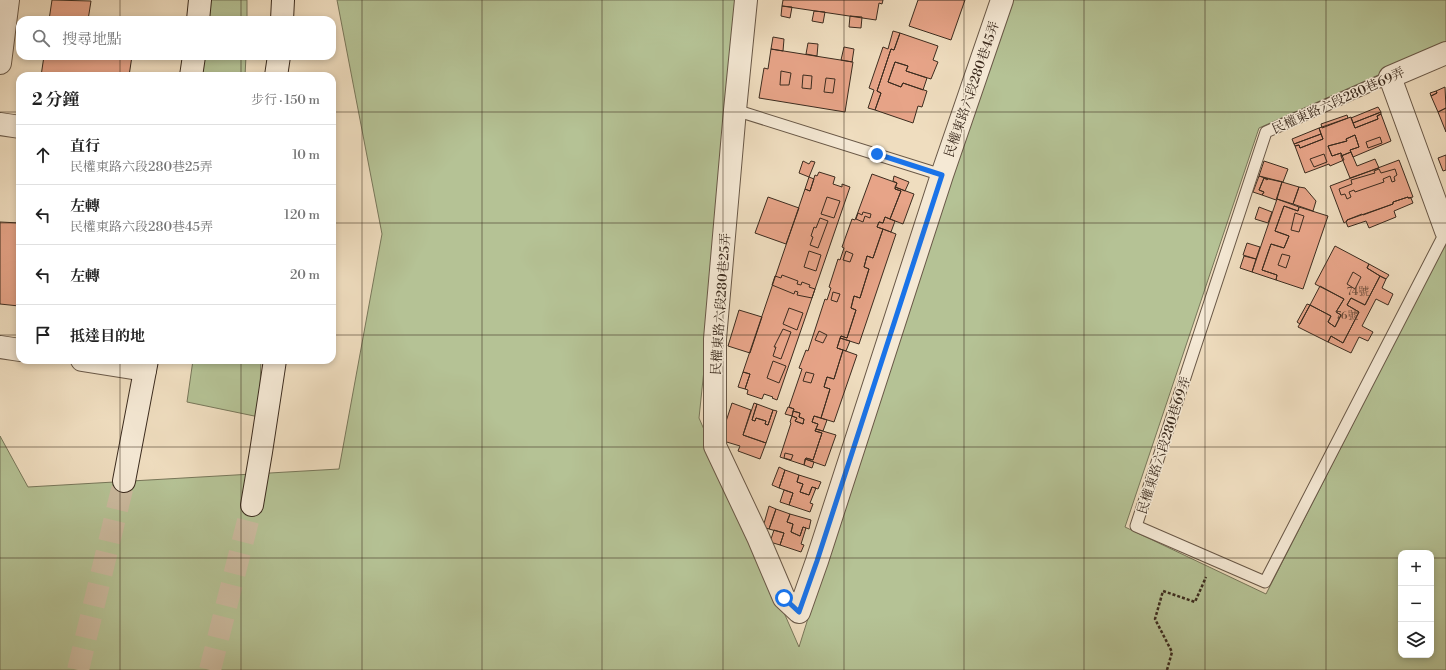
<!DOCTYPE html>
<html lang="zh-TW">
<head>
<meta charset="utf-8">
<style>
  :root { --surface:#fff; --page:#f6f6f6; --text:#222; --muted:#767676; --line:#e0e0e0 }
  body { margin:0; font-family:"Libre Bodoni","Noto Serif TC",serif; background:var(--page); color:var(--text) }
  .controls { position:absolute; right:12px; bottom:12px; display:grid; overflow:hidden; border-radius:8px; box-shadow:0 2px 6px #0003 }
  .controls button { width:36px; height:36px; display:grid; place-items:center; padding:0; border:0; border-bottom:1px solid var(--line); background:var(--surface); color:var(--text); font:20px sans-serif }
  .stop { position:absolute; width:12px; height:12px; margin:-9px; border:3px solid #1a73e8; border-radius:50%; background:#fff }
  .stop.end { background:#1a73e8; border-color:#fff; box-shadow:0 1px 4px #0008 }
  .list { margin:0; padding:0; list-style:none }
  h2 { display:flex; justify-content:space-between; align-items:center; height:52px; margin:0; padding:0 16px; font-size:17px }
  h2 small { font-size:13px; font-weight:400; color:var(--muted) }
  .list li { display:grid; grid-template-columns:26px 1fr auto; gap:12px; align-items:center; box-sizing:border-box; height:60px; padding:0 16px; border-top:1px solid var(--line) }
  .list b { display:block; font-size:15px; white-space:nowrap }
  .list p { margin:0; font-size:13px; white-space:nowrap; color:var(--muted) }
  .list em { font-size:13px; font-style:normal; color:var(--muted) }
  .icon { flex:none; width:22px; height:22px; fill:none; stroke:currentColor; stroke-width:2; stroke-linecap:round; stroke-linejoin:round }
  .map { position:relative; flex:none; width:1446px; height:670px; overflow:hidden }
  .search { position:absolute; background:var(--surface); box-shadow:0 2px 6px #0003; left:16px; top:16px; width:320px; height:44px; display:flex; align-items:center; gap:10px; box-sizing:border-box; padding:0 14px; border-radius:12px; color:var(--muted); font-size:15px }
  .panel { position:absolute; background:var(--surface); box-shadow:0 2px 6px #0003; left:16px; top:72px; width:320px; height:292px; border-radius:12px }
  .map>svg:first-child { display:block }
  .green { fill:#b5c295; stroke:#78775a; fill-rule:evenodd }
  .building { fill:#e7a488; stroke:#3c2c1f }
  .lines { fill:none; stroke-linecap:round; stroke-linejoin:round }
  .secondary-tunnel { stroke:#cbba9f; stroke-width:22; stroke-dasharray:22 11; stroke-linecap:butt }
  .lane-casing { stroke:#695847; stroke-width:13 }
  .street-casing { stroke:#695847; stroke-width:24 }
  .secondary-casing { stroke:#3c2c1f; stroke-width:24 }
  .path { stroke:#3c2c1f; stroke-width:2.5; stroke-dasharray:3 2; stroke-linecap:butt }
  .lane { stroke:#f5e9d5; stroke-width:11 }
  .street { stroke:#f5e9d5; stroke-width:22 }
  .secondary { stroke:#f5e9d5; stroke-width:22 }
  .route { stroke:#1a73e8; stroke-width:5 }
  .grid { fill:none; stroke:#3c2c1f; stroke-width:1; stroke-opacity:0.55 }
  .labels { text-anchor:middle; stroke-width:3; stroke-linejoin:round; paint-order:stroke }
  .number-label { font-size:11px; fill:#674a39 }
  .street-label { font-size:13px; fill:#3c2c1f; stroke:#f5e9d5 }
</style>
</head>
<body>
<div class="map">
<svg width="1446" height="670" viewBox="0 0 1446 670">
  <rect width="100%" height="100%" fill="#efddbf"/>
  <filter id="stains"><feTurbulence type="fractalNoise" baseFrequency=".005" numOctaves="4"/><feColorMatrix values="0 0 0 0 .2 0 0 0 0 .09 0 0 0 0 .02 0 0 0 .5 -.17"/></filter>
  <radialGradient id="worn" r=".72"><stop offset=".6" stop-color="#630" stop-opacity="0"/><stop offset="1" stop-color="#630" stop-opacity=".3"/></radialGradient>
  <path class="green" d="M203 0H247V20H200Z
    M337 0H737L711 302 699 418 799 647 850 485 1009 0H1446V45L1259 128 1125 527 1266 594 1446 241V670H0V436L28 487 339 469 382 234ZM1401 553H1431V655H1401Z
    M195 56H246L245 76H195Z
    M193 360H261L259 417 187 402Z"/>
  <path class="building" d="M52 0 91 1 88 20H49Z
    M783 0H883L882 4 879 3 876 20 782 6Z
    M918 0H965L951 40 909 26Z
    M782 6 792 7 790 18 781 16Z
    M814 11 825 12 823 23 812 21Z
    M850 16 862 17 861 28 849 27Z
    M893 31 900 33 894 50 891 49 877 91 881 93 875 110 868 108 874 90 869 88 883 47 888 49Z
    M900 33 938 46 933 60 938 62 931 79 906 71 908 66 895 62 888 82 901 87 903 83 927 91 922 107 918 106 913 123 875 110 881 93 877 91 891 49 894 50Z
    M773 37 784 39 783 51 771 49Z
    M808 43 818 44 817 56 806 54Z
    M844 47 854 49 852 62 841 60Z
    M771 49 853 62 845 112 759 98 764 68 768 69Z
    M44 56H132L129 76H41Z
    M895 62 908 66 906 71 927 78 923 90 903 83 901 87 888 82Z
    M781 71 791 73 789 85H780Z
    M803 75 812 76 811 89 802 88Z
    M826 78 835 79 833 93 824 92Z
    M1445 87 1446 108 1438 112 1431 96 1437 93 1436 91Z
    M1436 91 1437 93 1431 96 1430 93Z
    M1378 107 1381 112 1353 123 1351 118Z
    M1446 108V132L1438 112Z
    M1381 112V114L1377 116 1378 119 1355 128 1353 123Z
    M1381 114 1391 141 1353 157 1350 150 1359 147 1355 135 1346 139 1347 141 1328 146 1332 156 1341 153 1344 160 1330 166 1329 164 1305 173 1295 146 1299 145 1300 148 1323 139 1319 128 1351 117 1355 128 1378 119 1377 116Z
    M1347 115 1348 118 1322 128 1321 124Z
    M1319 128 1321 134 1294 144 1292 139Z
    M1321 134 1323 139 1300 148 1299 145 1295 146 1294 144Z
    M1355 135 1359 147 1350 150 1351 152 1341 156V153L1332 156 1328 146 1347 141 1346 139Z
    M1380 137 1382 143 1368 148 1366 142Z
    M1351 152 1357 166 1375 159 1379 168 1350 178 1341 156Z
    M1324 154 1327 162 1314 167 1310 159Z
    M1446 155V170L1443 171 1438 158Z
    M1399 160 1413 197 1408 198V197L1393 202V204L1363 215 1362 214 1347 220V221L1344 223 1330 186Z
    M803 161 809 164 811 161 815 162 809 177 799 173Z
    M1264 161 1288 169 1283 182 1259 176Z
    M1379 169 1381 173 1395 169 1397 175 1394 177 1395 181 1392 182 1390 176 1383 179 1384 182 1355 192 1354 190 1349 192 1351 197 1347 199 1345 194 1341 195 1339 189 1352 184 1351 180 1375 173 1374 171Z
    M819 172 835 177 833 184 842 187V184L850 187 777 400 772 398 773 397 764 394 762 399 747 394 748 390 745 389 750 374 743 372 805 189 810 191 815 175 817 176Z
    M872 174 897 183 895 189 901 191 890 219 885 217 883 223 879 222 877 227 883 229 873 258 867 256 864 267 869 269 860 298 854 296 851 308 856 310 847 338 841 336 837 348 843 350 834 379 827 377 824 387 830 389 821 418 814 416 812 422 818 424 815 431 822 433 813 460 806 458 804 465 780 457 791 423 790 422 792 416 797 418 795 421 803 424 804 419 799 417 800 413 793 411 794 409 789 407 802 369 799 368 806 350 808 351 825 299 827 300 831 288 829 287 838 259 840 260 844 248 842 247 852 219 855 220Z
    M894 176 909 182 905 191 895 187 897 183 893 181Z
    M1259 176 1268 179 1267 180 1264 178 1259 190 1264 192 1262 195 1253 192Z
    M809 177 814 179 810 191 805 189Z
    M1264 178 1282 182 1276 200 1262 195 1264 192 1259 190Z
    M1282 182 1299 187 1293 204 1277 199Z
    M895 187 914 194 903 224 890 219 901 191 895 189Z
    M1299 187 1305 188 1316 201 1313 211 1293 204Z
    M768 197 799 208 786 244 755 233Z
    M827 197 840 201 834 218 821 214Z
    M1408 197V198H1411L1413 203 1394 211 1396 217 1369 228 1366 221 1348 227 1346 222 1347 221V220L1393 204V202Z
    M1277 199 1299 207 1298 211 1284 206 1275 231 1289 236 1284 248 1271 244 1262 270 1277 275 1276 280 1252 272Z
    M1284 206 1298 211 1299 207 1328 216 1303 289 1276 280 1277 275 1262 270 1271 244 1284 248 1289 236 1275 231Z
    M1259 207 1272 212 1268 223 1255 219Z
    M863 212 871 214 870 218 865 216 863 222 856 219 858 213 862 215Z
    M1295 213 1304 216 1299 232 1291 230Z
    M885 217 895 221 891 232 877 227 879 222 883 223Z
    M820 218 828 221 818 248 810 245 813 237 811 236 814 227 816 228Z
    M0 222 20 223 19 306 0 304Z
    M883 229 896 234 859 344 840 338 841 336 847 338 856 310 851 308 854 296 860 298 869 269 864 267 867 256 873 258Z
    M1247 243 1260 247 1256 259 1243 255Z
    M1335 246 1369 264 1367 268 1380 276 1365 305 1351 298 1347 305 1359 312 1343 343 1331 336 1328 342 1298 327 1310 305 1331 316 1328 322 1335 327 1341 315 1336 312 1344 299 1315 284Z
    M809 251 821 255 816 271 804 267Z
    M846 251 853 254 850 262 843 260Z
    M1282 254 1290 256 1286 268 1278 265Z
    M1244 256 1256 259 1252 272 1240 268Z
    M1369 264 1389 275 1386 279 1380 276 1367 268Z
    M1353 272 1361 277 1355 289 1347 284Z
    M782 275 798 281 797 284 801 285 802 282 810 285 809 287 815 289 812 298 797 295 798 292 795 291 794 294 772 285 775 276 781 278Z
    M1380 276 1386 279 1382 288 1393 294 1388 305 1376 299 1362 326 1373 332 1368 341 1359 337 1351 353 1328 342 1331 336 1343 343 1359 312 1347 305 1351 298 1365 305Z
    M1320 286 1344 299 1336 312 1341 315 1335 327 1328 322 1331 316 1310 305Z
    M833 292 840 294 837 302 831 300Z
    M1307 304 1310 305 1300 324 1297 322Z
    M789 308 803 313 797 330 783 324Z
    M739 310 762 317 750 353 728 346Z
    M783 329 791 332 781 359 773 356 776 347H774Z
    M819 331 827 335 823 343 815 340Z
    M840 338 850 341 846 351 837 348Z
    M843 350 857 355 834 422 821 418 830 389 824 387 827 377 834 379Z
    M773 361 786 366 779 383 767 378Z
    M743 372 750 374 745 389 738 387Z
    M806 372 814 374 811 383 803 381Z
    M732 403 751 410 743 435 766 443 760 459 738 451 740 446 720 440Z
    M754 403 757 404 752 420 755 421 756 418 766 421 765 424 768 425 773 410 777 411 766 443 743 435Z
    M757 404 773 410 768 425 765 424 766 421 756 418 755 421 752 420Z
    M788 407 794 409 792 416 785 414Z
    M793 411 800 413 799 417 804 419 803 424 795 421 797 418 792 416Z
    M814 416 827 420 823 431 816 429 818 424 812 422Z
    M816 429 836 435 825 466 805 459 806 458 813 460 822 433 815 431Z
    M785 453 793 455 791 460 784 458Z
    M805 459 814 462 812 468 804 465Z
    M779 467 785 470 779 488 772 485Z
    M785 470 799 475 797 482 803 484 800 492 809 495 812 487 816 488 810 503 813 504 810 512 789 505 793 493 779 488Z
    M799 475 821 482 818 489 812 487 809 495 800 492 803 484 797 482Z
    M784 490 793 493 789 505 780 502Z
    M769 506 776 509 769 529 763 527Z
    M776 509 790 514 787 522 793 524 791 532 800 536 803 527 806 528 801 544 804 545 801 552 780 545 784 533 769 529Z
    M790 514 811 520 809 529 803 527 800 536 791 532 793 524 787 522Z
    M774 530 784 533 780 545 770 542Z"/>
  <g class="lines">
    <path class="secondary-tunnel" d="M78 670 124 481
      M210 670 252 505"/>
    <g class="lane-casing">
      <path id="lane" d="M1390 77 1266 132 1136 526 1265 582 1446 231
        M735 110 942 175"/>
    </g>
    <g class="street-casing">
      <path id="street" d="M746 0 735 110 715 339V446L758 537 784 598 799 612 817 561 942 175 1002 0
        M1446 53 1390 77 1446 231
        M0 63 8 0
        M0 124 20 127
        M0 347 20 350
        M82 360 145 370"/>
    </g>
    <g class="secondary-casing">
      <path id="secondary" d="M198 20 200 0
        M282 20 283 0
        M191 76 194 56
        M276 76 279 56
        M124 481 147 360
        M252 505 261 452 275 360"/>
    </g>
    <path class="path" d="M1167 670 1172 652 1155 619 1163 591 1195 602 1206 577"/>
    <use href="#lane" class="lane"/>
    <use href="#street" class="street"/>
    <use href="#secondary" class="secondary"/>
  </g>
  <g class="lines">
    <path class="route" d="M784 598 799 612 817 561 942 175 877 154"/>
  </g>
  <path class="grid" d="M120 0V20M241 0V20M362 0V670M482 0V670M602 0V670M723 0V670M844 0V670M964 0V670M1084 0V670M1205 0V670M1326 0V670M120 56V76M241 56V76M0 112H20M332 112H1446M0 223H20M332 223H1446M0 335H20M332 335H1446M120 360V670M241 360V670M0 447H1446M0 558H1401M1431 558H1446"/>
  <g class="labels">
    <g class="number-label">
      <text x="1358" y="295">74號</text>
      <text x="1347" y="319">76號</text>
    </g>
    <g class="street-label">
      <text transform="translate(971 89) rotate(-71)" y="5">民權東路六段280巷45弄</text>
      <text transform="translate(1338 100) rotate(-24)" y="5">民權東路六段280巷69弄</text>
      <text transform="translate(720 304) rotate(-86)" y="5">民權東路六段280巷25弄</text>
      <text transform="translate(1163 445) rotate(-72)" y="5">民權東路六段280巷69弄</text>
    </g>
  </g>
  <rect width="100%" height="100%" filter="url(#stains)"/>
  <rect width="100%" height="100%" fill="url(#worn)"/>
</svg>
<div class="controls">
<button>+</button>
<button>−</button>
<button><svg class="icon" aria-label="layers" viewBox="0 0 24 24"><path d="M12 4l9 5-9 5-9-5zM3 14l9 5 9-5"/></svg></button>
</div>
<div class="stop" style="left:784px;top:598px"></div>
<div class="stop end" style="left:877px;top:154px"></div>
<div class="search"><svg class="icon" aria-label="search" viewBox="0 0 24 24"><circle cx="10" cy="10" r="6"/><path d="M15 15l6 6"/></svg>搜尋地點</div>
<section class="panel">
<h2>2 分鐘<small>步行 · 150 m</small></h2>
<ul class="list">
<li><svg class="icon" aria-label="ahead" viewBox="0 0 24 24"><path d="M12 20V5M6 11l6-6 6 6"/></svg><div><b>直行</b><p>民權東路六段280巷25弄</p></div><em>10 m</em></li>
<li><svg class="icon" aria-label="left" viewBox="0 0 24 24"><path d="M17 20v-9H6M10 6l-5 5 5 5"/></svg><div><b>左轉</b><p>民權東路六段280巷45弄</p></div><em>120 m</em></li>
<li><svg class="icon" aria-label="left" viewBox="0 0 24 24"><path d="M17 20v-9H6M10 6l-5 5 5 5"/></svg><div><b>左轉</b></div><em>20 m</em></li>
<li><svg class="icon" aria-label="arrive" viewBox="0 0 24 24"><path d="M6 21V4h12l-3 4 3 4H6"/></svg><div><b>抵達目的地</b></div></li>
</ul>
</section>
</div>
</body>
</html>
